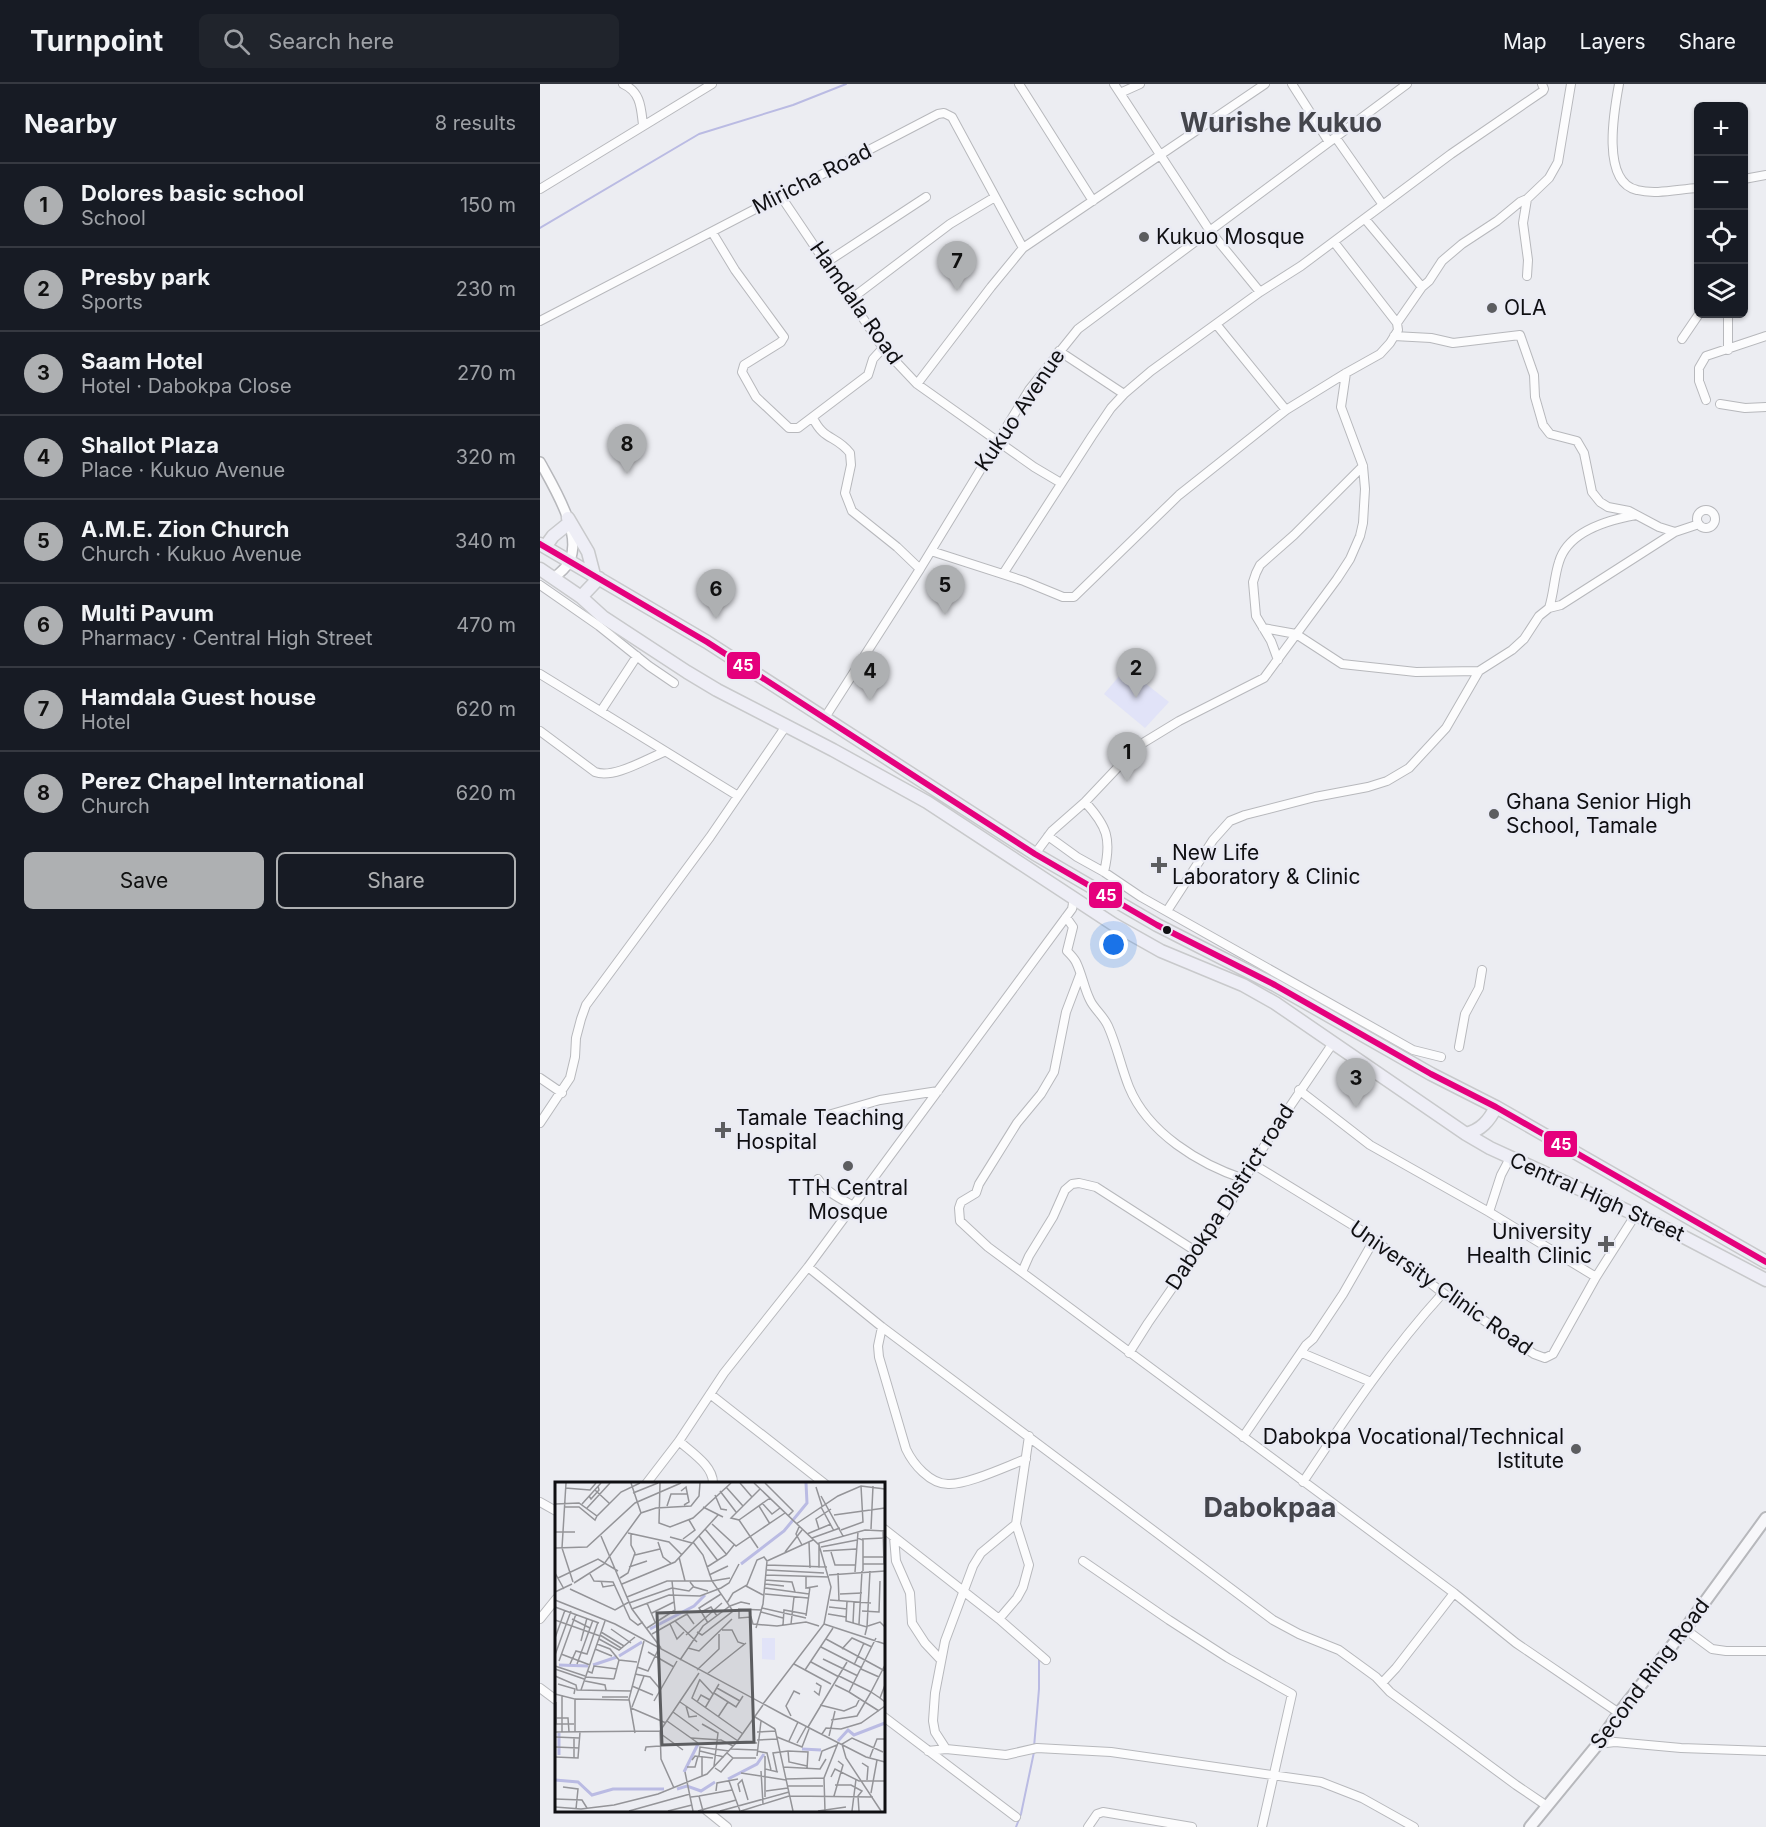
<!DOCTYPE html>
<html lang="en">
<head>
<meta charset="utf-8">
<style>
  :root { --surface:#171b24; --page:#20242c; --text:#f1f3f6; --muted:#9ea1a6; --line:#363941; --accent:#aeb0b2 }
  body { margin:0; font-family:Inter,sans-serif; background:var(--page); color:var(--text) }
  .controls { position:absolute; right:18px; top:18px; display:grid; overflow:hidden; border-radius:9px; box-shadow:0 2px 4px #0004 }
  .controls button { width:54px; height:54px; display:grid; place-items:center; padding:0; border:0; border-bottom:2px solid var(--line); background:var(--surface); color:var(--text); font:30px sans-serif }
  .you { position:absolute; left:574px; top:861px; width:21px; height:21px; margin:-15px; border:4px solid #fff; border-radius:50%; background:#1a73e8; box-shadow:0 0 0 9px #1a73e833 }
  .badge { display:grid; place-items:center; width:39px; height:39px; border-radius:50%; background:var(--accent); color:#111; font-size:20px; font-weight:700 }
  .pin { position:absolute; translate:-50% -50px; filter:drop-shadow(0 2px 3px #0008) }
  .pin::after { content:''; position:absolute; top:32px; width:21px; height:18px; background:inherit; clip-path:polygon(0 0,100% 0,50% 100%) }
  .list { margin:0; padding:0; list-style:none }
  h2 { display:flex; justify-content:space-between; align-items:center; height:78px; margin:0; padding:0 24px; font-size:26px }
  h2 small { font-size:20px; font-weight:400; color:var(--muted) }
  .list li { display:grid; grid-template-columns:39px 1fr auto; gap:18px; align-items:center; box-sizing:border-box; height:84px; padding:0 24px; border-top:2px solid var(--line) }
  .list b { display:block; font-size:22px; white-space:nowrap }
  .list p { margin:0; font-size:20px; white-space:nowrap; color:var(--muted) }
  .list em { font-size:20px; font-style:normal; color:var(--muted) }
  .actions { display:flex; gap:12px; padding:18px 24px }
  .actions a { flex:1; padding:14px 0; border:2px solid var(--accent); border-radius:9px; text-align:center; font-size:21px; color:var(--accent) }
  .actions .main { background:var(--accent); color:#111 }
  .icon { flex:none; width:33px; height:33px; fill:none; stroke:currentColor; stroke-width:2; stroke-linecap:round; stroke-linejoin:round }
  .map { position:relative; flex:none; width:1226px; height:1743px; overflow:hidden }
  header { display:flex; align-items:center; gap:36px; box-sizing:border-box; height:84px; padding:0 30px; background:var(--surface); border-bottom:2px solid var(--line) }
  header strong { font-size:28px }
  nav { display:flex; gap:33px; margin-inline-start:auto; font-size:21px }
  .search { width:420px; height:54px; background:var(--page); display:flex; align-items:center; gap:15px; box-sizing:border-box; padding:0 21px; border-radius:9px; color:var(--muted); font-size:22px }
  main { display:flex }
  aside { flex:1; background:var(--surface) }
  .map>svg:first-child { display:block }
  .green { fill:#e1e3f8 }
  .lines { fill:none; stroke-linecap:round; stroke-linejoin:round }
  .stream { stroke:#babbe3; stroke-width:2 }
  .minor-casing { stroke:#b7b8bc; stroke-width:10 }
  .tertiary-casing { stroke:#b7b8bc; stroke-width:12 }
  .secondary-casing { stroke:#b7b8bc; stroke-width:14 }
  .trunk-casing { stroke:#c8c9cb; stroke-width:15 }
  .minor { stroke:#fcfcfd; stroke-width:8 }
  .tertiary { stroke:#fcfcfd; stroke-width:9 }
  .secondary { stroke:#f7f7fa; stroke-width:10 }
  .trunk { stroke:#eeeef6; stroke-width:12 }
  .bus-1-casing { stroke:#eaebf4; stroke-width:10 }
  .bus-1 { stroke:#e5007d; stroke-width:6 }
  .poi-dot { fill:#5c5d60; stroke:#eaebf4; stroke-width:2 }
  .bus-dot { fill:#0f0f12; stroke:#eaebf4; stroke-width:2 }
  .labels { text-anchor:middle; stroke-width:5; stroke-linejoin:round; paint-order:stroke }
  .street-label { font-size:21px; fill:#0f0f12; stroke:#eaebf4 }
  .poi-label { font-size:21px; fill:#0f0f12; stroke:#eaebf4; text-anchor:start }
  .district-label { font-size:27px; font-weight:bold; fill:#44454c; stroke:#eaebf4 }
  .inset-river { fill:none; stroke:#babbe3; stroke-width:3 }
  .inset-road { fill:none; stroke:#949498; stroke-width:1.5 }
  .view { fill:#5c5d60; fill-opacity:0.15; stroke:#5c5d60; stroke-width:3 }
  .inset-edge { fill:none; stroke:#0f0f12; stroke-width:3 }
  .line-badge { stroke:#eaebf4; stroke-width:2 }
  .badge-label { font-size:16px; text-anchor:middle; font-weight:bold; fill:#fff }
</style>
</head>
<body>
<header>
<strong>Turnpoint</strong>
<div class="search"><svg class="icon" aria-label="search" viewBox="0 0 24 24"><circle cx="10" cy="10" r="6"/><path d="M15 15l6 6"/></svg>Search here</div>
<nav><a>Map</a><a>Layers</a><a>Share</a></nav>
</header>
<main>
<aside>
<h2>Nearby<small>8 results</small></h2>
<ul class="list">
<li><span class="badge">1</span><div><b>Dolores basic school</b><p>School</p></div><em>150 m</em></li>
<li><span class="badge">2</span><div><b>Presby park</b><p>Sports</p></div><em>230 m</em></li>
<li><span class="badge">3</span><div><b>Saam Hotel</b><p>Hotel · Dabokpa Close</p></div><em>270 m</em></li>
<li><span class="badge">4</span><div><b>Shallot Plaza</b><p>Place · Kukuo Avenue</p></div><em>320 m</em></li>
<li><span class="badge">5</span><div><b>A.M.E. Zion Church</b><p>Church · Kukuo Avenue</p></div><em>340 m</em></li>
<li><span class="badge">6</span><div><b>Multi Pavum</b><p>Pharmacy · Central High Street</p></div><em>470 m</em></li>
<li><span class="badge">7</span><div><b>Hamdala Guest house</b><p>Hotel</p></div><em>620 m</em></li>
<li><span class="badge">8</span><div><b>Perez Chapel International</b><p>Church</p></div><em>620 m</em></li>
</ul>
<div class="actions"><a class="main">Save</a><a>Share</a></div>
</aside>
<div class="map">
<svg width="1226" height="1743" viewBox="0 0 1226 1743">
  <rect width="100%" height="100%" fill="#ecedf2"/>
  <path class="green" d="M586 584 629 618 605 644 564 610Z"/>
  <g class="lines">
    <path class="stream" d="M0 144 159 50 253 21 306 0
      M494 1663 499 1605V1576
      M476 1743 481 1730 494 1668"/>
    <g class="minor-casing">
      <path id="minor" d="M83 0C101 8 101 24 103 41
        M479 0 553 117
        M574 0 670 147 720 208
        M752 0 789 58
        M1079 0C1074 27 1061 98 1097 106 1116 111 1139 105 1158 104
        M580 9 600 0
        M796 54 843 121
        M1204 95 1226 91
        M0 105 172 0
        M240 111 343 264 377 300 494 383 521 399
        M825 135 882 203
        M172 148 195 186 244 253 241 258 204 281 202 288 216 313 249 344H258L328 291 333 275 343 264
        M794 158 857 239
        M287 178 386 113
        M987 192 988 176 983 139 987 115 1009 94 1018 78 1031 0
        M311 215 410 140 455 113
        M0 237 398 30 404 29 412 33 483 164
        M676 240 746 326
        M854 252 891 254 913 259 980 251 994 291 995 313 1003 341 1010 350 1037 357 1044 369 1052 408 1060 418 1068 423 1089 427 1119 443 1135 448
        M1142 255 1159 230
        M1188 266V230
        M519 267 584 310 611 287 720 208 761 182 911 70 1003 7 1004 5 1002 0
        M377 300 451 203 483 164 725 0
        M1166 316 1159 297V284L1166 272 1226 252
        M1180 320 1205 324 1226 323
        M273 334C284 357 296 351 310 369L311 381 305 409 312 427 357 463 380 485
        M1157 435a9 9 0 1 1 18 0a9 9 0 1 1-18 0Z
        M391 467 484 497 523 513H534L639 411 746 326 806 289 840 270 850 259 858 246 857 239 882 203 889 197 902 177 922 160 957 137 980 118 987 115
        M463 490 552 352 571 324 584 310
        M0 501 59 542 109 582 134 599
        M1009 524C1014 509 1014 493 1019 478 1028 447 1068 436 1096 431
        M723 544 756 550 802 580 876 588 939 587
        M738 576 731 557 716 532 713 498 716 489 720 481 754 451 823 382
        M0 590 198 712
        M61 627 97 572
        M284 635 380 485 489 306 538 245 867 0
        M0 647 55 688C74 695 106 675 124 668
        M545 718C567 742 572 755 564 788
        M508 752 537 773 564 788 601 813 873 966 901 973
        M495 770 512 747 545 718 598 662 639 637 724 594 797 495 810 475 820 452 823 439 825 405 823 382 801 323 806 289
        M627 827 673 756 690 737 705 731 775 713 828 703 847 697 869 684 906 644 939 587 972 566 984 555 999 532 1009 524 1021 521 1135 448 1159 440
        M526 833 533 843 527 867C530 870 534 874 536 878 542 890 544 904 550 916 554 925 563 931 568 942 577 962 581 983 589 1003 608 1049 659 1080 704 1095
        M540 891 526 928 514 988 501 1010 477 1039 439 1100 436 1109 421 1118 419 1124 420 1137 448 1163 914 1509 976 1559 1079 1629
        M919 963 925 930 939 904 942 886
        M0 994 22 1009
        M759 1006 830 1061 949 1128 1056 1193
        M288 1031 340 1016 398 1007
        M0 1039 30 994 35 973 36 954 41 935 46 921 170 753 246 642
        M713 1080 827 1150 903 1209 994 1270 1005 1274 1013 1270 1056 1193 1096 1130
        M278 1095C286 1108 299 1114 312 1121
        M949 1128 961 1091 970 1074
        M268 1183 342 1243 733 1536 759 1550 799 1566 836 1593 850 1608 976 1701 1007 1722
        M482 1188 489 1172 513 1133 525 1106 532 1100 539 1099 556 1103 657 1168
        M342 1243 338 1262 339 1273 366 1365C373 1380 390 1400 408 1400 427 1401 467 1382 486 1375
        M589 1269 608 1239 685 1128 732 1049 793 959
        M762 1269 831 1298
        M170 1310 285 1400
        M703 1353 766 1261 773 1255 803 1210 834 1156
        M139 1357C151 1368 174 1382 173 1400
        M763 1398C807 1332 850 1267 903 1209
        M106 1400 139 1357 184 1289 268 1183 532 825 534 814
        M0 1418 16 1427
        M344 1445 459 1535 506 1576
        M354 1453 356 1477 370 1509 372 1539 385 1559 401 1576
        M543 1477 629 1536 688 1574 752 1610 722 1743
        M0 1535 16 1515
        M459 1535 477 1514 483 1503 489 1481 476 1440 489 1352
        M1145 1545 1172 1565 1186 1567H1226
        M842 1599 856 1584 914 1509
        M0 1604 16 1616
        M344 1633 476 1733
        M1058 1660 1075 1658 1141 1664 1226 1667
        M406 1665 395 1648 393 1637 395 1609 405 1557 433 1482 441 1469 476 1440
        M388 1667 406 1665 466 1671 497 1664 571 1668 781 1698 822 1714 874 1743
        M166 1726 187 1743
        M548 1743 557 1730 563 1728 652 1743"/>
    </g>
    <g class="tertiary-casing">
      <path id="tertiary" d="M0 378C13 402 42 448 30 476 28 483 19 489 14 494"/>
    </g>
    <g class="secondary-casing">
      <path id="secondary" d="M990 1743 1058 1660 1079 1629 1145 1545 1226 1434"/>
    </g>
    <g class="trunk-casing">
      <path id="trunk" d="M28 434 48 468 54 491
        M0 460 167 558 495 770 617 841 735 901 891 990 956 1023 1226 1178
        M5 463 13 452 29 439
        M0 485 41 513 63 533 147 588 177 606 293 666 387 718 573 840 621 867 703 901 735 919 926 1050 950 1064 1142 1152 1226 1196
        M41 513 59 494
        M926 1050C941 1046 949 1037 956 1023"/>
    </g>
    <use href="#minor" class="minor"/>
    <use href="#tertiary" class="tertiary"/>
    <use href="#secondary" class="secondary"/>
    <use href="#trunk" class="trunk"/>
    <g class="bus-1-casing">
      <path id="bus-1" d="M0 460 167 558 495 770 617 841 735 901 891 990 956 1023 1226 1178"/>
    </g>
    <use href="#bus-1" class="bus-1"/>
  </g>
  <g class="poi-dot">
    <circle cx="604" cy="153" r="6"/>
    <circle cx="952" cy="224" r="6"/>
    <circle cx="954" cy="730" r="6"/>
    <path d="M616 772h6v6h6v6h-6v6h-6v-6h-6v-6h6z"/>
    <path d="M180 1037h6v6h6v6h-6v6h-6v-6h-6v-6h6z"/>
    <circle cx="308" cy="1082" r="6"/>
    <path d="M1063 1151h6v6h6v6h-6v6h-6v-6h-6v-6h6z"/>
    <circle cx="1036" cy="1365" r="6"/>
  </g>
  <circle class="bus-dot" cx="627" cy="846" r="5"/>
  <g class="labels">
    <g class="street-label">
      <text transform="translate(272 95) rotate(-27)" y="7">Miricha Road</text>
      <text transform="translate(316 219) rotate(55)" y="7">Hamdala Road</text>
      <text transform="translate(480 326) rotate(-56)" y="7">Kukuo Avenue</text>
      <text transform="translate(690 1113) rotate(-57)" y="7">Dabokpa District road</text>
      <text transform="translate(1057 1113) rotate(24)" y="7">Central High Street</text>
      <text transform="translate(901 1204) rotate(35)" y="7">University Clinic Road</text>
      <text transform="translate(1110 1590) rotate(-53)" y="7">Second Ring Road</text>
    </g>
    <g class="poi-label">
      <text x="616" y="160">Kukuo Mosque</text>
      <text x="964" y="231">OLA</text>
      <text x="966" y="725">Ghana Senior High<tspan x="966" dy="24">School, Tamale</tspan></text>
      <text x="632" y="776">New Life<tspan x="632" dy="24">Laboratory &amp; Clinic</tspan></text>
      <text x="196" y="1041">Tamale Teaching<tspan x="196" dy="24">Hospital</tspan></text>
      <text x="308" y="1111" text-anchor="middle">TTH Central<tspan x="308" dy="24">Mosque</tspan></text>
      <text x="1052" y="1155" text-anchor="end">University<tspan x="1052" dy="24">Health Clinic</tspan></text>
      <text x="1024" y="1360" text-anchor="end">Dabokpa Vocational/Technical<tspan x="1024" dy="24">Istitute</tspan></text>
    </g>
    <g class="district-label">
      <text x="741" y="48">Wurishe Kukuo</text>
      <text x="730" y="1433">Dabokpaa</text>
    </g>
  </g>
  <g transform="translate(15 1398)">
    <rect width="330" height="330" fill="#ecedf2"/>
    <path d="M207 156H220V178L207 177Z" fill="#e1e3f8"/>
    <path class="inset-river" d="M186 82 229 49 252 21 251 1M95 147 139 124 150 113M64 174 87 160M4 183 33 184M38 183 62 175M283 259 293 248 299 253 330 241M247 267 266 268M4 273V251M129 290 143 262M173 297 202 282 209 272M0 298 23 300 37 313 58 307H109M122 307 132 304 146 309 160 300"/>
    <path class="inset-road" d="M11 1 7 66 18 100M76 1 86 31M105 1 104 41 115 45 138 36 176 1M185 1 197 15M199 1 264 63 276 105 269 142 208 222M210 1 238 29 233 34M171 5 188 24M261 5 267 24M10 6 35 8 41 1M40 8 54 21M126 9 131 5 134 20 129 23M165 9 181 30M78 11 103 1M160 13 166 27 172 28M34 14 36 17 44 8 43 4M266 14 288 54M207 21 217 32 225 26M0 22 24 21 42 34 66 10 85 1M27 22 46 1M112 24 116 12H132M204 24 215 42M10 25H24L40 38 42 34M148 25 168 35M266 25 279 49M32 26 55 1M279 33 330 26M184 38 215 16M157 42 181 64 230 31M241 42 283 14 306 4 330 7M244 45 241 52 247 63M150 47 172 73M264 47 261 37 276 27M316 47 318 4M286 48 308 40 306 4M328 48 329 82M0 50H20M73 51 114 60 127 73M252 52 276 42M46 54 77 127 106 166M144 54 163 79M115 55 137 61M257 56 285 46M302 56 308 58V89M128 57 140 48 134 38M307 57 329 56M103 60 108 75 117 82M138 60 148 73 157 99 178 129 147 153 142 150M254 60 255 86M266 65 302 58M0 66 32 65 80 21 126 1M203 66 184 38 176 36 205 7M268 69 301 67M230 70 247 48M276 70 280 83H301M80 73 105 67M124 75 130 99M308 75H329M308 82H330M212 83 272 85M74 85 92 79M152 85 171 73 179 63M264 86V61L310 48 330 49M212 88 269 91M300 90 303 50M0 91 9 107M283 91 284 119M35 92 39 99 58 100 75 137 83 143 88 140M154 93 173 84M211 93 274 95M274 93 330 89M251 95V106L263 104M3 96 43 77 63 89M65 96 73 91 80 71 76 63V52M210 98 237 100 240 110M46 99 48 105 60 103M157 99 175 96M135 100 139 105 153 109M19 101 49 82 86 31 101 26 136 24 144 14 145 1M67 102 120 80 163 33M210 102 229 104M191 104 208 113M117 106 134 109 138 105M210 106 254 112M15 107 60 128 74 120M0 110 17 102M210 112 253 116M285 112 307 111M72 115 112 99H157M0 118 60 142 229 233 311 275 330 280M275 118 316 121M292 119 291 139 312 145 310 153M74 121 117 106M92 121 100 140M172 121 178 111 192 103 202 78 209 75 212 79 258 58M0 125 44 141M274 125 292 127M207 126 251 136M77 127 114 113 145 114 166 106 174 101 184 82M183 127 207 128M184 127V136L196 135 198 142 222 144 251 140 264 144M307 129 324 130 325 99M146 130 156 125 162 134M206 130 228 136M97 131 119 120M273 132 291 135M251 134 255 105M17 137 35 146M0 138 45 154M120 139 142 160M153 141 144 126 166 112M298 141 299 120M115 142 122 157 129 150M236 142 239 115M269 142 330 162M304 142 307 89M228 143 229 128 251 132M313 144 325 140 330 145M312 145 315 89M92 146 120 128 117 99M201 146 208 122 212 79M56 147 76 161M167 148H177L183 160 189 162M46 150 69 164M97 152 132 132 139 142M45 153 66 166M131 153 167 121M0 156 10 128M44 157 64 168 80 155M271 157 330 189M26 159 32 136M42 162 55 167 64 178 82 180M266 165 307 186M133 166 144 169 177 137M40 167 57 174M287 167 297 156 317 165M93 170 119 185M6 172 35 183M0 173 16 129M268 177 303 194M125 178 148 144 175 124 186 120 195 122M4 179 21 132M256 180 284 195M15 182 21 169 32 172 43 140M22 182 38 138M239 182 276 202M299 183 309 161M0 184 30 194M82 185 93 189 103 168M0 187 29 197M306 187 324 195M142 188 164 167V152M250 188 278 146M32 189 37 191 39 184 62 187M80 192 95 195 106 208M152 192 191 161M0 194 21 203 22 208 76 209M284 194 316 210 330 183M30 195 59 197M59 197 64 178M145 197 137 216 188 252M145 198 158 212M30 199 50 203 51 208M3 202 20 207 19 212M280 203 294 210 321 156M330 203 325 216 330 220M77 204 98 213M162 206 185 219M26 208 50 139M259 209 264 213 266 204 261 201M294 210 324 229M159 211 181 225 188 214M0 212 20 217V250M7 213V250M47 215H73M20 217 74 218M99 219 122 179M1 220V242M125 220 183 259M142 220 146 213 155 218M265 223 289 229 301 224 305 216M131 224 134 235 142 234M77 225 89 194M76 226 111 241M150 226 164 202M118 230 144 249M236 234 231 224 239 209 245 212M163 235 173 220M200 235 220 247M1 236H13L14 250M276 238 302 234 316 210 325 216M112 239 143 261M0 242H19M147 242 163 251 159 284M253 245 292 180M220 247 238 329M0 250 105 249M202 250 221 249M80 251 74 217 89 159M106 252 128 268M267 252 271 246 286 247 306 241 330 224M274 254 280 229M0 255 24 256M222 255 247 265 254 247M136 256 166 258 178 264M202 258 222 257M234 259 243 240M181 261H202M242 261 251 245M0 265 24 266M176 267 202 268M90 269 91 265 105 264M145 269 169 275M202 269 212 271 216 288M233 269 234 280 252 284M172 271 178 276H201M144 274 145 265 174 269M147 274V294M202 274 206 239M210 274V287L223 290M0 275 23 276 25 250M315 275 322 257H330M19 276V256M137 278 140 274 158 276M264 279 267 269 282 263M307 281 313 285 312 298M132 285H140L143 274M228 285 265 287 271 277M160 286 166 290 178 276M210 287V315M206 289 208 322M130 290 138 329M222 290 218 271 233 269 253 270 252 287M186 291 231 298M276 295 280 287 304 299H330M231 297 269 296M174 299 185 329M280 303H296L307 309 303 314 304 329M232 304H268M8 305 23 307 21 327M119 306 106 277 105 249 144 191M161 309 162 301 183 297M211 309 233 306M185 310 183 302 187 298 193 318M316 311 322 278M144 314 177 308M279 314 288 283 283 279M136 315 144 314 148 329M0 317 27 318 32 326M0 325 26 327 59 323 103 312 152 292 181 261 208 223M74 329 135 312M113 329 137 323M143 329 181 318M165 329 234 310M186 329 234 314 318 315M263 329 291 325M270 329 269 296 283 261M297 329 301 297M326 329 291 276 287 262 297 256 328 270"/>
    <path class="view" d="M195 128 199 260 107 263 102 131Z"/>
    <rect width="330" height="330" class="inset-edge"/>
  </g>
  <g class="line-badge">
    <rect x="186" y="567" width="35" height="29" rx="6" fill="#e5007d"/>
    <rect x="548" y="797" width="35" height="28" rx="6" fill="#e5007d"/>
    <rect x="1003" y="1046" width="35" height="28" rx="6" fill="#e5007d"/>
  </g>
  <g class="badge-label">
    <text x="203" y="587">45</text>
    <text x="566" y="817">45</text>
    <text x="1021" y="1066">45</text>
  </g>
</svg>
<div class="controls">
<button>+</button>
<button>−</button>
<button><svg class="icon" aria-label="locate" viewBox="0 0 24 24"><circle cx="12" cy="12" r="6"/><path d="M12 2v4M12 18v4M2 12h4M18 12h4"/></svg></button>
<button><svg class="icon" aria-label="layers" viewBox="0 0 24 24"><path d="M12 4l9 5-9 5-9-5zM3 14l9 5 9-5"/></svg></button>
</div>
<div class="you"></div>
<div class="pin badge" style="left:587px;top:698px">1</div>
<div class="pin badge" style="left:596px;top:614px">2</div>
<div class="pin badge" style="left:816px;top:1024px">3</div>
<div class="pin badge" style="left:330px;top:617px">4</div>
<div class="pin badge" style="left:405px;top:531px">5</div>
<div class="pin badge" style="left:176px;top:535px">6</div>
<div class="pin badge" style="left:417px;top:207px">7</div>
<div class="pin badge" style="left:87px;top:390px">8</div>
</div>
</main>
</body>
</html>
